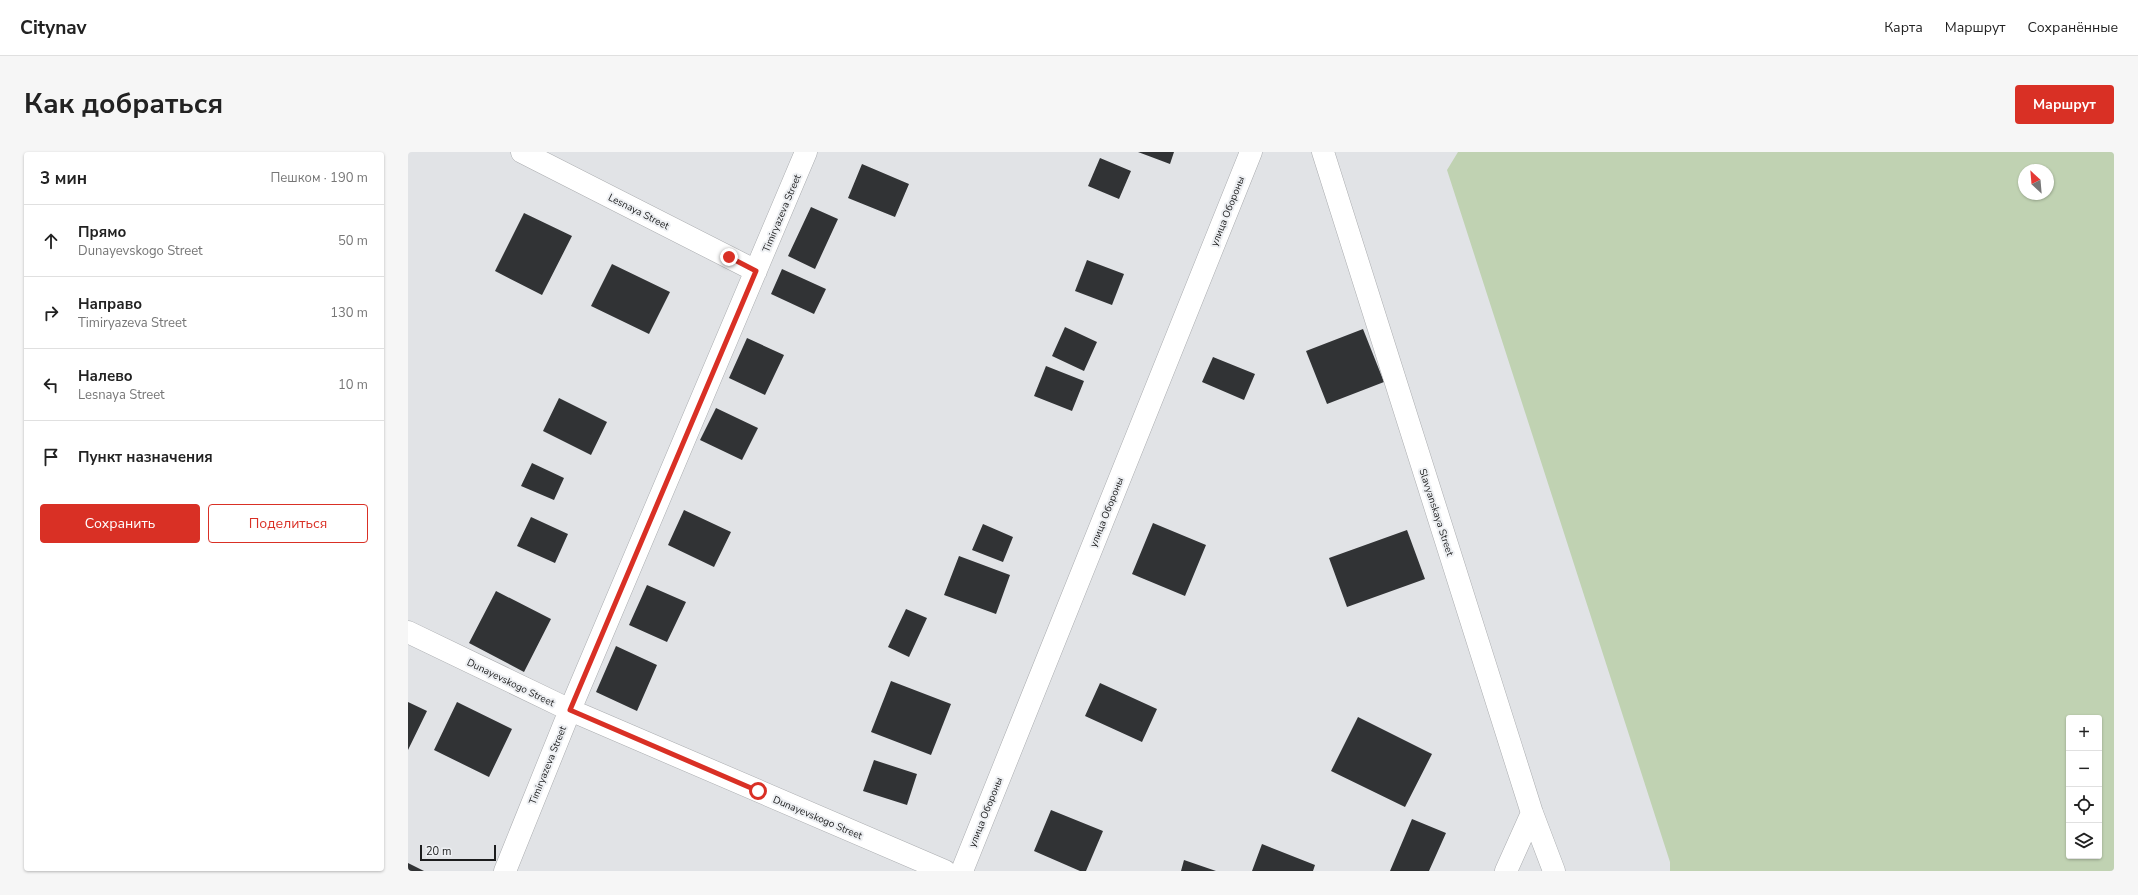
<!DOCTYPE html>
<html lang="ru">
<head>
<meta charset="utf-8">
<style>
  :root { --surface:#fff; --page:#f6f6f6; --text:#222; --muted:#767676; --line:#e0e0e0; --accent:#d93025 }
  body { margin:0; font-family:"Nunito Sans",sans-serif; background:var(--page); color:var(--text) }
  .controls { position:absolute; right:12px; bottom:12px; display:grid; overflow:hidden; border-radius:4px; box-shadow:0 1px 3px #0004 }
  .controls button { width:36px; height:36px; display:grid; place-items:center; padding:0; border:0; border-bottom:1px solid var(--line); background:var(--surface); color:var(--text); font:20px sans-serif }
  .compass { position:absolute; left:1610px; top:12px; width:36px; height:36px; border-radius:50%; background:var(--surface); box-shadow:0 1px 3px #0004; rotate:334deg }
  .scale { position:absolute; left:12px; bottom:10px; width:76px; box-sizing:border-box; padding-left:4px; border:2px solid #1c1d1e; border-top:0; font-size:11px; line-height:14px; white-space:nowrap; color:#1c1d1e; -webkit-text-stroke:3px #eef0f3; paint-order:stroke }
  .stop { position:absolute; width:12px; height:12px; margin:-9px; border:3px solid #d93025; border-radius:50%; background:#fff }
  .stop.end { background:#d93025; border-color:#fff; box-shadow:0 1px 4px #0008 }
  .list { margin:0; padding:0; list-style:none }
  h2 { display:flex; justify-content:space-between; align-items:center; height:52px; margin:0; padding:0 16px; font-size:17px }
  h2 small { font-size:13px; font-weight:400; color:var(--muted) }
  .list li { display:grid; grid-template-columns:26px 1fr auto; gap:12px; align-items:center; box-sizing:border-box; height:72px; padding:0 16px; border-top:1px solid var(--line) }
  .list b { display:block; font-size:15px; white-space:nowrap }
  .list p { margin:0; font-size:13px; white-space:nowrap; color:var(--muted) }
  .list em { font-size:13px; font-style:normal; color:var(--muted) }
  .actions { display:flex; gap:8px; padding:12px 16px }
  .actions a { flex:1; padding:9px 0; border:1px solid var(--accent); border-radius:4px; text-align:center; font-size:14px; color:var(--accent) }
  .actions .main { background:var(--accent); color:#fff }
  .icon { flex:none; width:22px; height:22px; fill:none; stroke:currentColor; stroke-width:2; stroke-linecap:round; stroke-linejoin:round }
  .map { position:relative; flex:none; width:1706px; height:719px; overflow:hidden; border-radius:4px }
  header { display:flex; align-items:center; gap:24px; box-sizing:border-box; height:56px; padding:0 20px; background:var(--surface); border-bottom:1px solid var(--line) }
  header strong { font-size:19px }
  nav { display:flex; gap:22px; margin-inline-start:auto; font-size:14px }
  .intro { display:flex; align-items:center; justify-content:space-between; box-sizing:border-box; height:96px; padding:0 24px }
  h1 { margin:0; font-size:28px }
  .button { padding:10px 18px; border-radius:4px; background:var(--accent); color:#fff; font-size:14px; font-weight:700 }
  main { display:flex; gap:24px; padding:0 24px }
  aside { flex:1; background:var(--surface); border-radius:4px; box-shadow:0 1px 3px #0004 }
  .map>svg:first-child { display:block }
  .green { fill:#c0d2b2; fill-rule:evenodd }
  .building { fill:#313335 }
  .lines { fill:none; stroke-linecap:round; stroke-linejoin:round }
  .minor-casing { stroke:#aaacaf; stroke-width:23 }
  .minor { stroke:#fff; stroke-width:22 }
  .route { stroke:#d93025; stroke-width:5 }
  .labels { text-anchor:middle; stroke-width:4; stroke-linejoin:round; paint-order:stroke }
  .street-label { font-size:10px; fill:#1c1d1e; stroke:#eef0f3 }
</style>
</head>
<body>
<header>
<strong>Citynav</strong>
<nav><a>Карта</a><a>Маршрут</a><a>Сохранённые</a></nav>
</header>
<div class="intro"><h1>Как добраться</h1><a class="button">Маршрут</a></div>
<main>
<aside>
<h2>3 мин<small>Пешком · 190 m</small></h2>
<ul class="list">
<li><svg class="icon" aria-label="ahead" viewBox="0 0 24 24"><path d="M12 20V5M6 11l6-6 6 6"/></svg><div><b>Прямо</b><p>Dunayevskogo Street</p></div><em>50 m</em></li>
<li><svg class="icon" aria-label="right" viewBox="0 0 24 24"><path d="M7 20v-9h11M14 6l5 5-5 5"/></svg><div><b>Направо</b><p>Timiryazeva Street</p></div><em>130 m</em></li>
<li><svg class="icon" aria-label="left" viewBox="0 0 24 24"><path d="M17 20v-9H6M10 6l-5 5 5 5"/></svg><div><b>Налево</b><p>Lesnaya Street</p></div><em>10 m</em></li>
<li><svg class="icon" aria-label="arrive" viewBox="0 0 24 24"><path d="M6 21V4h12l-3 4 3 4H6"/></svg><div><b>Пункт назначения</b></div></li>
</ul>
<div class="actions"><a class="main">Сохранить</a><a>Поделиться</a></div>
</aside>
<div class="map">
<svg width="1706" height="719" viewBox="0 0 1706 719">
  <rect width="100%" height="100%" fill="#e1e3e6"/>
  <path class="green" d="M1050 0H1706V719H1262V710L1039 18ZM1616 18H1640V42H1616ZM1661 566H1691V704H1661Z"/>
  <path class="building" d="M730 0H766L762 12Z
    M692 6 723 19 711 47 680 34Z
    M454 12 501 32 487 65 440 46Z
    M403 55 430 67 407 117 380 104Z
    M116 61 164 84 134 143 87 119Z
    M679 108 716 122 704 153 667 139Z
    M204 112 262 140 241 182 183 154Z
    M374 117 418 137 406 162 363 142Z
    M657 175 689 190 676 219 644 204Z
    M955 177 976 230 919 252 898 199Z
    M339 186 376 203 357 243 321 226Z
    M805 205 847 222 836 248 794 230Z
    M638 214 676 229 664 259 626 244Z
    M151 246 199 270 183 303 135 279Z
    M308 256 350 276 334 308 292 288Z
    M124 311 156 326 146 348 113 334Z
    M276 358 323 380 306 415 260 393Z
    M123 365 160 382 147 411 109 394Z
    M745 371 798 393 777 444 724 422Z
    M575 372 605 385 595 410 564 398Z
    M999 378 1017 427 939 455 921 406Z
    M551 404 602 423 588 462 536 443Z
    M239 433 278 450 259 490 221 473Z
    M88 439 143 467 116 520 61 491Z
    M498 457 519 466 501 505 480 495Z
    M208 494 249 513 229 559 188 540Z
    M483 529 543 552 523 603 463 580Z
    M692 531 749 557 734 590 677 564Z
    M0 550 19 559 0 598Z
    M49 550 104 577 81 625 26 598Z
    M950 565 1024 602 997 655 923 619Z
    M466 608 509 622 499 653 455 639Z
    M643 658 695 679 678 719H672L626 699Z
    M1004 667 1038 681 1021 719H982Z
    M854 692 907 713 905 719H844Z
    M776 708 808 719H773Z
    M0 711 16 719H0Z"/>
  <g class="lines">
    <g class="minor-casing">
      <path id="minor" d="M114 0 348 119
        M915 0 1124 661 1146 719
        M0 480 162 558 537 719
        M97 719 162 558 398 0
        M554 719 843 0
        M1098 719 1124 661"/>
    </g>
    <use href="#minor" class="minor"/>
  </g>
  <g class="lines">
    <path class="route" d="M321 105 348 119 162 558 350 639"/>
  </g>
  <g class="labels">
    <g class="street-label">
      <text transform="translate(231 59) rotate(27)" y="4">Lesnaya Street</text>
      <text transform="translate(819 59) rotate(-68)" y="4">улица Обороны</text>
      <text transform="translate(373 61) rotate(-67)" y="4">Timiryazeva Street</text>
      <text transform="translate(698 360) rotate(-68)" y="4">улица Обороны</text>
      <text transform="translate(1029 360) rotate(72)" y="4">Slavyanskaya Street</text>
      <text transform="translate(103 530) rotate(26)" y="4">Dunayevskogo Street</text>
      <text transform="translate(139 613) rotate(-68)" y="4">Timiryazeva Street</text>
      <text transform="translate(577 660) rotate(-68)" y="4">улица Обороны</text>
      <text transform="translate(410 665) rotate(23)" y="4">Dunayevskogo Street</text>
    </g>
  </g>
</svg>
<div class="controls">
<button>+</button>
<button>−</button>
<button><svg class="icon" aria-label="locate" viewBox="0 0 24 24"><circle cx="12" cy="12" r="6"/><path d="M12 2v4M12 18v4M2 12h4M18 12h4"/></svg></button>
<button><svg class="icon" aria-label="layers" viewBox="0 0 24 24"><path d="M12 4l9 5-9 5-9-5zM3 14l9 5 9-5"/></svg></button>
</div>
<svg class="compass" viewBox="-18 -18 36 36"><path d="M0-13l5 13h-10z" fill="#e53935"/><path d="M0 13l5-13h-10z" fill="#767676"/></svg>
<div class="scale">20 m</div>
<div class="stop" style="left:350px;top:639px"></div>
<div class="stop end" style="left:321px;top:105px"></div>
</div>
</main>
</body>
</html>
